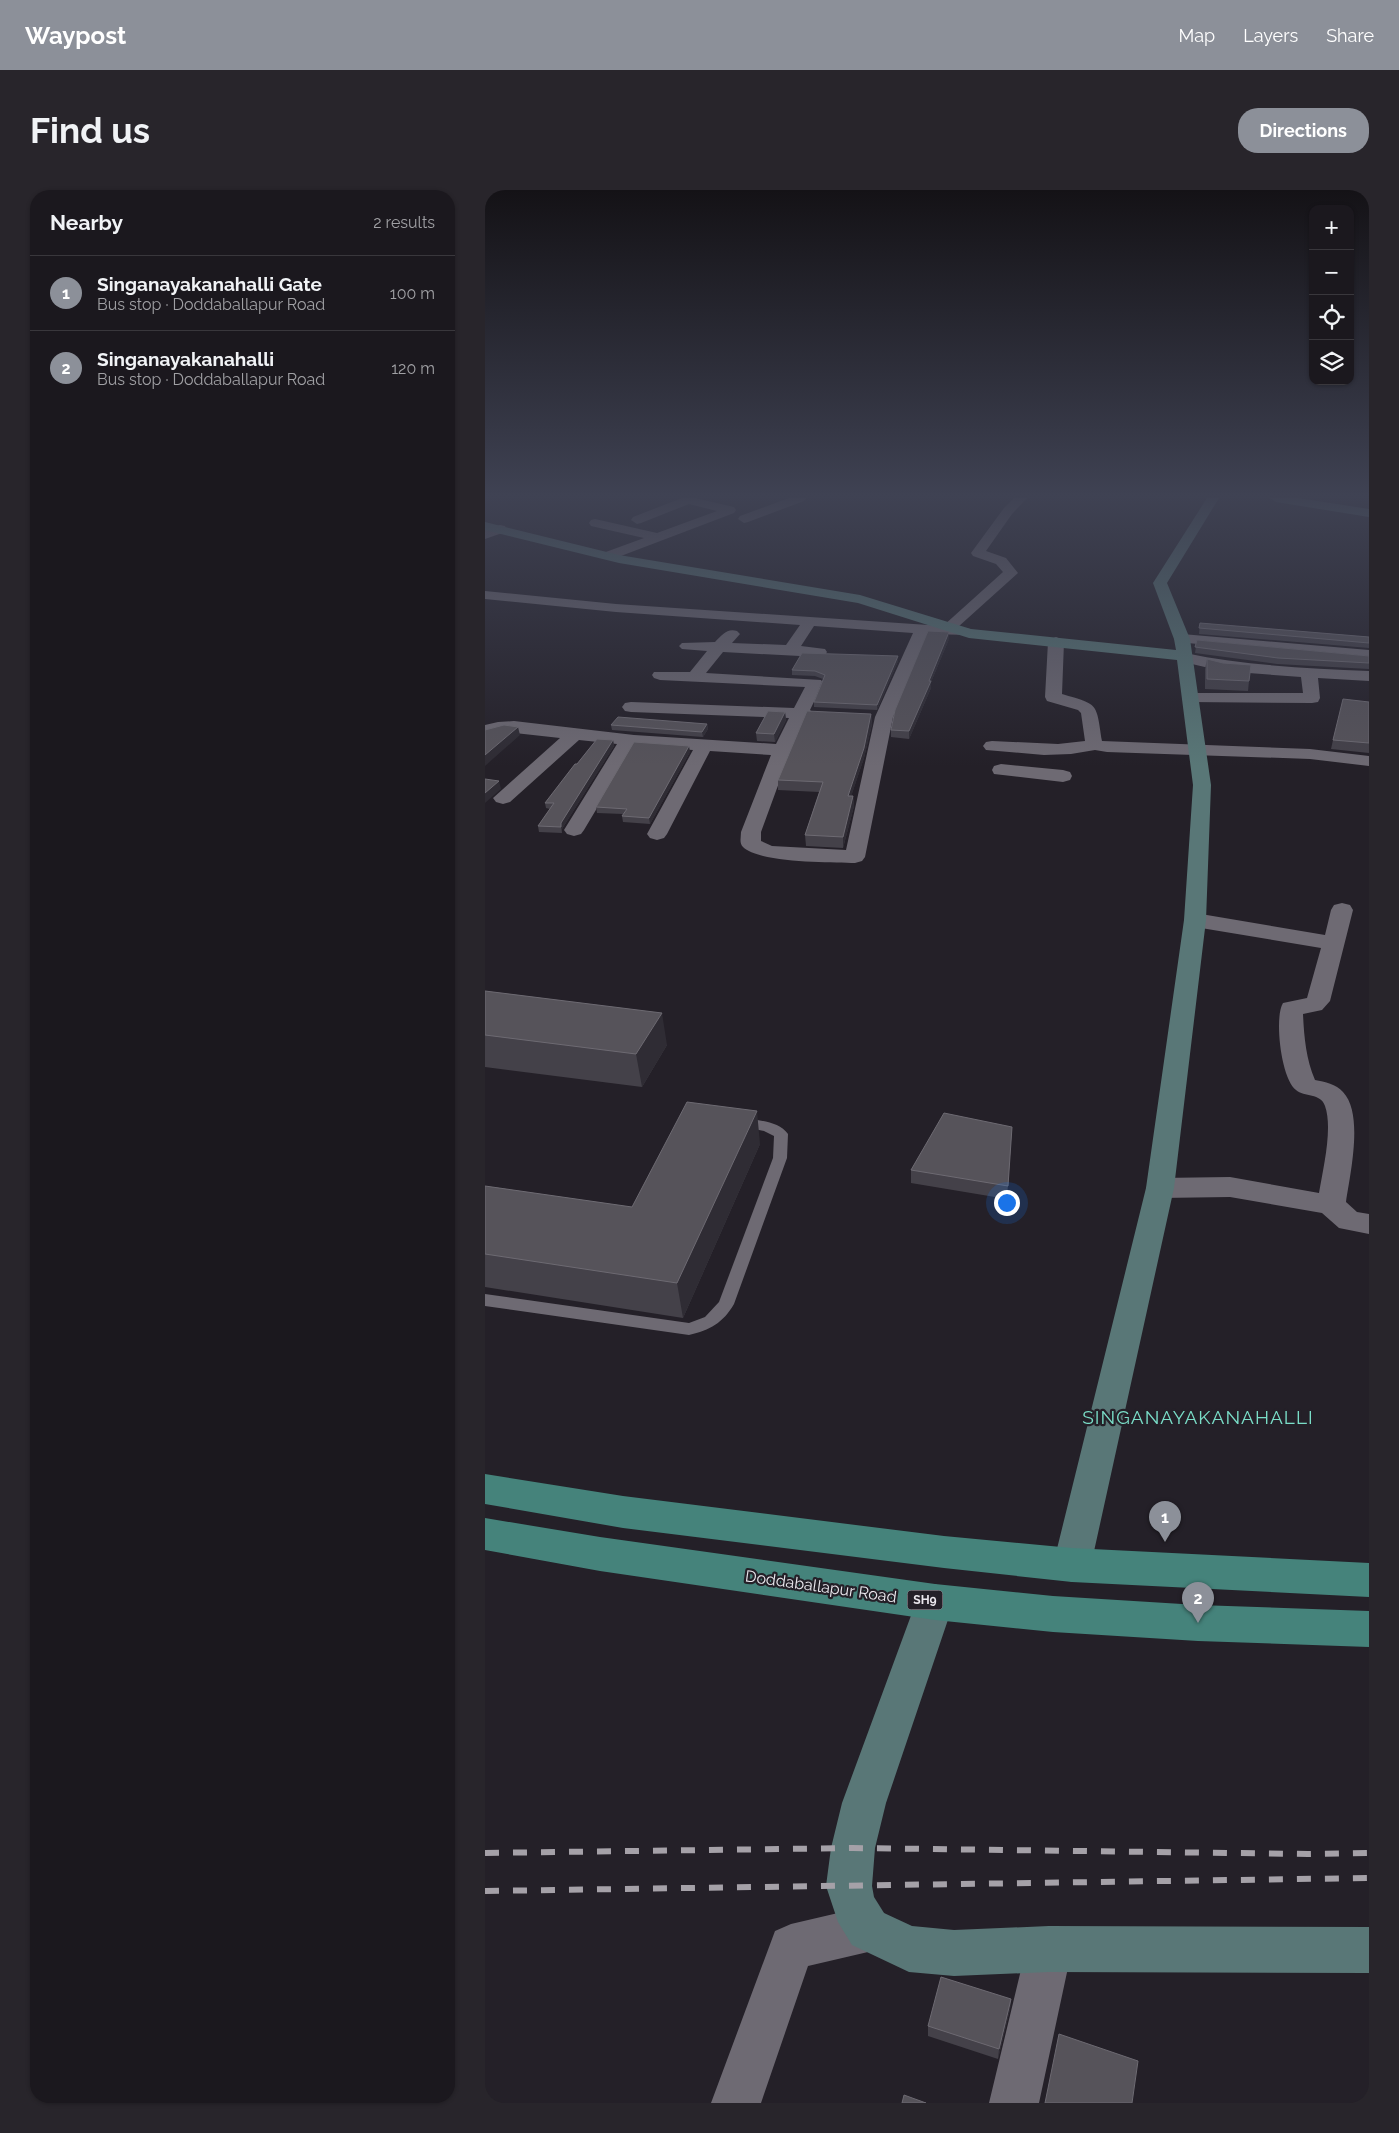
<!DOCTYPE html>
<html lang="en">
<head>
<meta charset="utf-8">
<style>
  :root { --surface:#1b181e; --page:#28252b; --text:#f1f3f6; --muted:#a0a0a4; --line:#39373c; --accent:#8c9099 }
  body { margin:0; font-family:Raleway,sans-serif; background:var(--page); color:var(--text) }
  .controls { position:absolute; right:15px; top:15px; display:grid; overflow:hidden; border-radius:10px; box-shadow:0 1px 4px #0004 }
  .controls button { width:45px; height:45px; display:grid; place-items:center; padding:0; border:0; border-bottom:1px solid var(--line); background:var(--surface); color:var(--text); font:25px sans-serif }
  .you { position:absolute; left:521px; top:1012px; width:18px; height:18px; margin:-12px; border:4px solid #fff; border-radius:50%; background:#1a73e8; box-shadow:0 0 0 8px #1a73e833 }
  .badge { display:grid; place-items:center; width:32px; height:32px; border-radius:50%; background:var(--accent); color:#fff; font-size:16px; font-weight:700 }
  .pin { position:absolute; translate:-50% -41px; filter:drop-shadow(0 1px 2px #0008) }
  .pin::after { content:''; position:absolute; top:26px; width:18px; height:15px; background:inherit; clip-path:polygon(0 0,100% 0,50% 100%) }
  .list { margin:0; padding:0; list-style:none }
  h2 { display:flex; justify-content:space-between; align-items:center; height:65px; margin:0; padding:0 20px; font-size:21px }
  h2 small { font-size:16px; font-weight:400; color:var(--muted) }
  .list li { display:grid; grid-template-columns:32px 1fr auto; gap:15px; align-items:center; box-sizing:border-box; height:75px; padding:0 20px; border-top:1px solid var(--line) }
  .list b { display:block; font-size:19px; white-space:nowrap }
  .list p { margin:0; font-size:16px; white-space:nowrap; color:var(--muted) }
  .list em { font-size:16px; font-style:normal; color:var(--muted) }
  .icon { flex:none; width:28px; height:28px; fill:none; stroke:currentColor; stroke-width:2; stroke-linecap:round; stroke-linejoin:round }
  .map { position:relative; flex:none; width:884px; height:1913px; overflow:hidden; border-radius:20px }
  header { display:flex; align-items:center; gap:30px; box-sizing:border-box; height:70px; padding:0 25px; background:var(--accent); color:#fff }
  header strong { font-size:24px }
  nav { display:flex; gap:28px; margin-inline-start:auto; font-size:18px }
  .intro { display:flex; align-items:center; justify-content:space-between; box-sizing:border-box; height:120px; padding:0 30px }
  h1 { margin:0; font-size:35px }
  .button { padding:12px 22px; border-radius:20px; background:var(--accent); color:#fff; font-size:18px; font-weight:700 }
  main { display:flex; gap:30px; padding:0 30px }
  aside { flex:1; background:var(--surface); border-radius:20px; box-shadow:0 1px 4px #0004 }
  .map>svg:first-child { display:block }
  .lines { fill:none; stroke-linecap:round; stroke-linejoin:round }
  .lane { fill:#6e6a73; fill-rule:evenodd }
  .street { fill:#6e6a73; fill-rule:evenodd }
  .secondary { fill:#597777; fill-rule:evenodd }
  .primary { fill:#45837b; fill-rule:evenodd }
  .rail { stroke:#a5a1a8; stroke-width:6; stroke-dasharray:14 14; stroke-linecap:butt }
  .wall { fill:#444149 }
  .shaded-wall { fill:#2f2c34 }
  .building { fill:#56535a; stroke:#6d6a72 }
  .labels { text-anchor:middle; stroke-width:4.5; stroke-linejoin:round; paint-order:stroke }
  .shield { fill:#242028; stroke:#b0adb3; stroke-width:1 }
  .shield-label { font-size:12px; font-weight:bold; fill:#ece9ef }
  .near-street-label { font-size:16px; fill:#ece9ef; stroke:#242028 }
  .near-quarter-label { font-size:19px; letter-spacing:1px; fill:#7adec8; stroke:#242028 }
</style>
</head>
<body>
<header>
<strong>Waypost</strong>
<nav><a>Map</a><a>Layers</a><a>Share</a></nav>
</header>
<div class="intro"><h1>Find us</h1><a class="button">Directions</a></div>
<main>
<aside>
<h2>Nearby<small>2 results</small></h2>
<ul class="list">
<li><span class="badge">1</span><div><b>Singanayakanahalli Gate</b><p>Bus stop · Doddaballapur Road</p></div><em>100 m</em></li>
<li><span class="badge">2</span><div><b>Singanayakanahalli</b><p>Bus stop · Doddaballapur Road</p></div><em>120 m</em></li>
</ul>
</aside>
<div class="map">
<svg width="884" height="1913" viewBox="0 0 884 1913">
  <rect width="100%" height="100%" fill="#242028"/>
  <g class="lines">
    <path class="lane" d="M254 928C269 930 293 930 303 944L302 968 249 1114C238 1133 225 1140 204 1145L0 1116V1104L204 1133 220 1127 234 1112 288 968 289 946 279 941 249 935 247 932 249 929Z"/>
    <path class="street" d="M197 308H210L249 317 251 320 249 323 128 369H118L116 366 118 363 159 348 106 336 104 333 106 330 110 329 172 343 232 321 204 314 156 333 152 334 146 330 148 327Z
      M304 308H321L319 311 263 332 259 333 253 329 255 326Z
      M529 308H542L527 324 501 361 521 368 533 383 473 437 485 439 488 442 485 445 442 444 408 527 380 667 377 671 370 673C346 672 274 673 258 657 254 653 256 647 256 642L286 565 225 561 182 644 179 648 172 650 165 648 162 644 208 560 149 556 99 640 96 644 89 646 82 644 79 640 132 554 94 550 25 612 18 614 11 612 8 608 75 548 21 542 0 547V535L13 532 29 531 149 545 291 554 304 528 146 522 140 521 137 517 140 513 146 512 309 518 320 497 175 490 169 488 167 485 169 482H205L222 461 197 459 194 456 197 453 230 452C237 445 242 438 252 441L255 444 247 453 301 455 315 435 131 422 0 409V401L131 414 458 436 518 382 511 374 488 366 486 363 519 318ZM329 436 428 443 390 527 361 660 287 656 276 651V642L306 560 321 529 326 528 329 524 325 520 338 493 336 490 221 483 238 462 334 467 340 465 342 462 340 459 316 456Z
      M15 335 20 336 21 339 20 342 0 349V340Z
      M697 444 884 460V470L692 452 689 449 692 446Z
      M571 447 576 449 579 452 577 504C614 515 611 512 617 551L825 559 884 566V576L825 569 622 562 610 560 586 564 559 565 501 560 498 556 501 552 507 551 573 554 600 551 596 523 593 520 562 511 560 507 563 452 566 449Z
      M700 463C761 476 822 478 884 481V491L833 488 835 508 833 512 827 513 705 512 699 511 697 507 699 503H818L816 487 737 481 694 471 692 468 694 465Z
      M516 574 578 580 585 582 587 586 585 590 578 592 509 584 507 580 509 576Z
      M857 713 865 715 868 720 845 811 837 820 818 824C819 846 821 869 830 890 840 892 851 894 858 902 879 924 865 984 861 1012L872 1022 884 1024V1044L854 1038 837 1023 745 1007 675 1008 665 1005 661 998 665 991 675 988 745 987 834 1003C838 979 848 938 840 916 836 903 819 907 811 900 796 889 789 827 798 813L822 808 836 758 710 737 702 735 699 730 702 725 710 723 840 745 846 720 849 715Z
      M383 1716 399 1723 406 1739 399 1755 383 1762 323 1776 276 1913H226L290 1741 306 1734Z
      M564 1736 580 1743 587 1759 554 1913H504L541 1759 548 1743Z"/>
    <path class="secondary" d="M722 308H734L682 393 705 449 726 595 721 730 689 998 606 1375 600 1387 587 1392 574 1387 568 1375 661 998 699 730 708 595 692 470 484 448 373 413 134 373 0 340V332L134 365 375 405 486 439 691 460 689 449 668 393Z
      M785 308H813L884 319V327L791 312Z
      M450 1394 464 1400 469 1412 401 1613 390 1658 387 1696 389 1707 399 1723 427 1736 469 1740 564 1736 884 1737V1783L564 1782 469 1786 424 1782 367 1755 353 1732 341 1696 346 1658 357 1613 431 1412 436 1400Z"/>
    <path class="primary" d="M0 1284 138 1306 459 1346 587 1358 884 1373V1407L587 1392 459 1378 138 1338 0 1314Z
      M0 1328 115 1347 450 1394 568 1406 713 1415 884 1421V1457L713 1451 568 1442 450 1430 115 1381 0 1360Z"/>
    <path class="rail" d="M0 1663 368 1658 823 1664 884 1663
      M0 1701 884 1688"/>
  </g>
  <path class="wall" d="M715 433 884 447V458L714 444Z
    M464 449 446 492V498L424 549 406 547V540Z
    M712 450 884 466V479L792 474 710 463Z
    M413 466V471L392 520 329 517V512L338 489 330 486 307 485V480Z
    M722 469 764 491 763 501 720 499V479Z
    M884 512V563L846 559 848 550Z
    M300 522 301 530 290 552 272 551 271 543Z
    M386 524 387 534 379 568 366 606H368L369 616 358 658 321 656 320 645 334 602 293 600V590Z
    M222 534 223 539 218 547 127 540 126 535Z
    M128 550 129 556 77 639V643L54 642 53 636 65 619 61 618 60 613 92 574Z
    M205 562 165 634 138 632 137 626 138 624 112 623 111 617Z
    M0 801 182 855 157 897 0 877Z
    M527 937 522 1009 426 993V980Z
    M275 954 198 1128 0 1097V996L147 1017Z
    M526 1809 525 1819 513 1869 443 1846V1836Z"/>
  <path class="shaded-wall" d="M464 442V449L446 492V498L424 549V541L444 491Z
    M413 466V471L392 520V515Z
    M300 522 301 530 290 552 289 544Z
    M386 524 387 534 379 568 363 616V606Z
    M222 534 223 539 218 547 217 542Z
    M33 537 35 545 0 576V565Z
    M128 550 129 556 77 639V643L76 637V633Z
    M204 556 205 562 165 634 164 628Z
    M14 591 16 599 0 613V603Z
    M368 606 369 616 358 658V647Z
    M177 823 182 855 157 897 151 864Z
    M272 921 275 954 198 1128 192 1093Z
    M526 1809 525 1819 513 1869 514 1859Z"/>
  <path class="building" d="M715 433 884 447V453L714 438Z
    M443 441 464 442 444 491H446L424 541 406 540 410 520Z
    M712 450 884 466V473L793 468 710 457Z
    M317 463 413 466 392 515 329 512 340 485 330 481 307 480Z
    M722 469 738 473 766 475 764 491 722 489Z
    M858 509 884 512V553L848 550Z
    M283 521 300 522 289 544 271 543Z
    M322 521 386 524 379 558 363 606H368L358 647 320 645 338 592 293 590Z
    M133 527 222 534 217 542 126 535Z
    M19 535 33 537 0 565V540Z
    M112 549 128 550 76 633V637L53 636 69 613H60L90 574H92Z
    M149 552 204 556 164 628 137 626 142 619 111 617Z
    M0 589 14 591 0 603Z
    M0 801 177 823 151 864 0 845Z
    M202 912 272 921 192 1093 0 1064V996L147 1017Z
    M459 923 527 937 523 996 426 980Z
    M456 1787 526 1809 514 1859 443 1836Z
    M574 1844 653 1871 647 1913H560Z
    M419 1905 441 1913H417Z"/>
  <linearGradient id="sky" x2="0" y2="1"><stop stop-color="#141216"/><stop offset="0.53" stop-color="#3f4253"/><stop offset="1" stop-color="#3f4253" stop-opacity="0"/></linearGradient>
  <rect width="884" height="576" fill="url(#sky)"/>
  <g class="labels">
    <rect class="shield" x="422.5" y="1400.5" width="35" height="19" rx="4"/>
    <g class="shield-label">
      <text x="440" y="1414">SH9</text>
    </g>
    <g class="near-street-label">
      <text transform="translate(336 1396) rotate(8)" y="6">Doddaballapur Road</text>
    </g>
    <g class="near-quarter-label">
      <text x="713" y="1234">SINGANAYAKANAHALLI</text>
    </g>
  </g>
</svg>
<div class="controls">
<button>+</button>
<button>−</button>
<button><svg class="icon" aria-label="locate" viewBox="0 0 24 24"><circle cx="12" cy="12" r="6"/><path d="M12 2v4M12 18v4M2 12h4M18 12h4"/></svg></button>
<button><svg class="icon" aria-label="layers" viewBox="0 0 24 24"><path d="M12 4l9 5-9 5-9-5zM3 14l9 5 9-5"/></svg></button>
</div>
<div class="you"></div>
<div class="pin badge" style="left:680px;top:1352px">1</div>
<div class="pin badge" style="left:713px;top:1433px">2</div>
</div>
</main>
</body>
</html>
